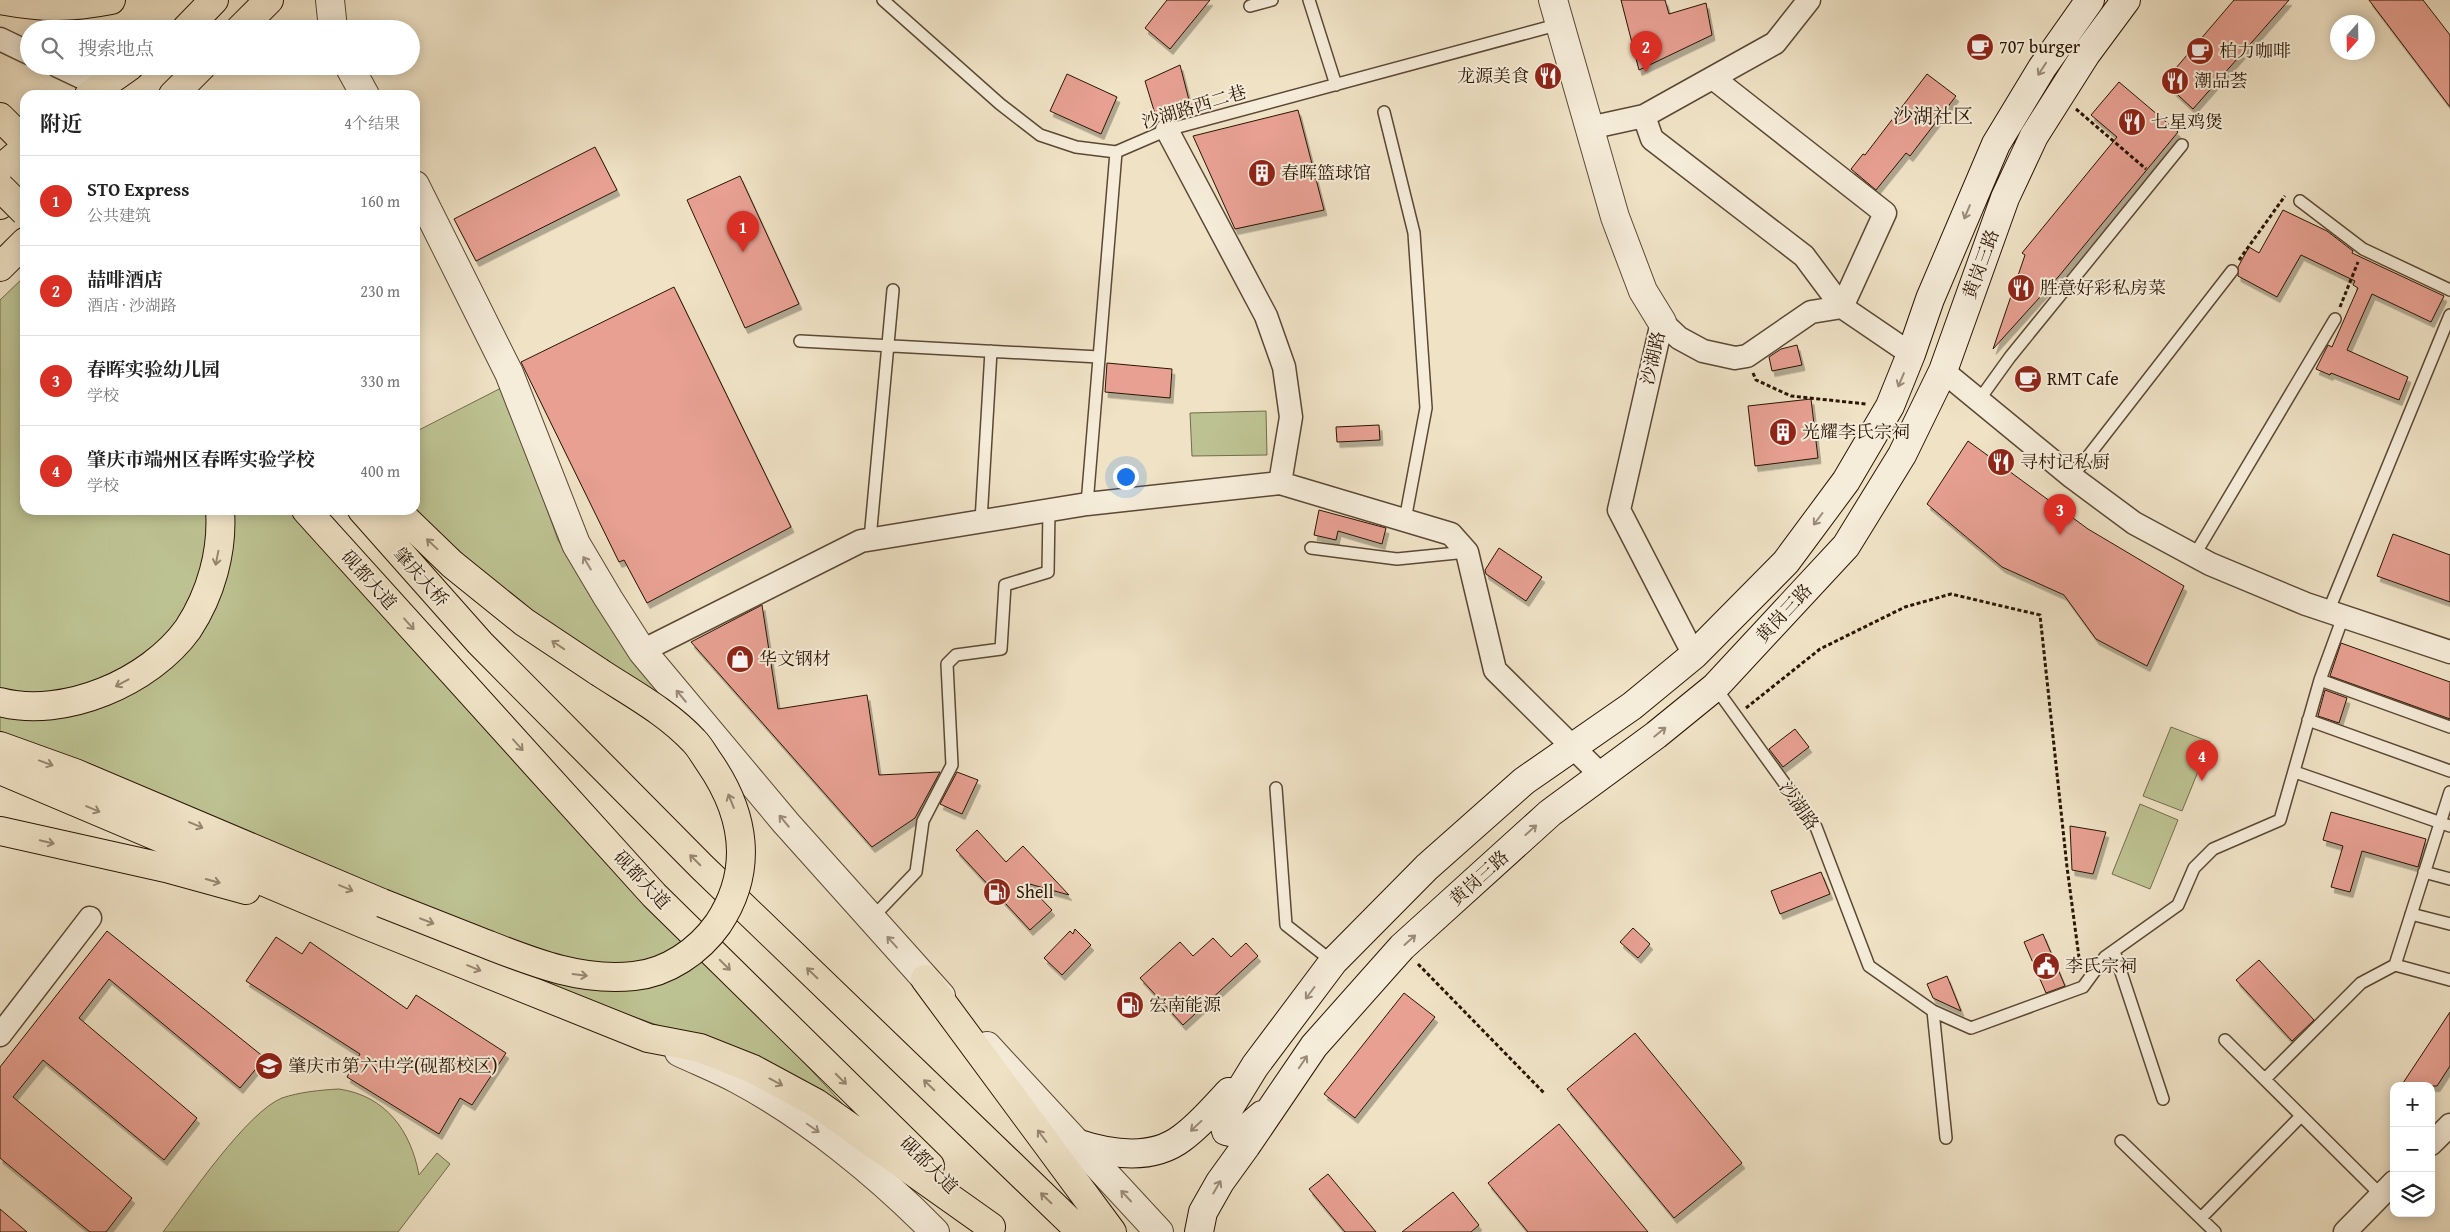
<!DOCTYPE html>
<html lang="zh">
<head>
<meta charset="utf-8">
<style>
  :root { --surface:#fff; --page:#f2f2f2; --text:#222; --muted:#767676; --line:#e0e0e0; --accent:#d93025 }
  body { margin:0; font-family:"Gentium Book Plus","Noto Serif SC",serif; background:var(--page); color:var(--text) }
  .controls { position:absolute; right:15px; bottom:15px; display:grid; overflow:hidden; border-radius:10px; box-shadow:0 2px 12px #0003 }
  .controls button { width:45px; height:45px; display:grid; place-items:center; padding:0; border:0; border-bottom:1px solid var(--line); background:var(--surface); color:var(--text); font:25px sans-serif }
  .compass { position:absolute; left:2330px; top:15px; width:45px; height:45px; border-radius:50%; background:var(--surface); box-shadow:0 2px 12px #0003; rotate:200deg }
  .you { position:absolute; left:1125px; top:476px; width:18px; height:18px; margin:-12px; border:4px solid #fff; border-radius:50%; background:#1a73e8; box-shadow:0 0 0 8px #1a73e833 }
  .badge { display:grid; place-items:center; width:32px; height:32px; border-radius:50%; background:var(--accent); color:#fff; font-size:16px; font-weight:700 }
  .pin { position:absolute; translate:-50% -41px; filter:drop-shadow(0 1px 2px #0008) }
  .pin::after { content:''; position:absolute; top:26px; width:18px; height:15px; background:inherit; clip-path:polygon(0 0,100% 0,50% 100%) }
  .list { margin:0; padding:0; list-style:none }
  h2 { display:flex; justify-content:space-between; align-items:center; height:65px; margin:0; padding:0 20px; font-size:21px }
  h2 small { font-size:16px; font-weight:400; color:var(--muted) }
  .list li { display:grid; grid-template-columns:32px 1fr auto; gap:15px; align-items:center; box-sizing:border-box; height:90px; padding:0 20px; border-top:1px solid var(--line) }
  .list b { display:block; font-size:19px; white-space:nowrap }
  .list p { margin:0; font-size:16px; white-space:nowrap; color:var(--muted) }
  .list em { font-size:16px; font-style:normal; color:var(--muted) }
  .icon { flex:none; width:28px; height:28px; fill:none; stroke:currentColor; stroke-width:2; stroke-linecap:round; stroke-linejoin:round }
  .map { position:relative; flex:none; width:2450px; height:1232px; overflow:hidden }
  .search { position:absolute; background:var(--surface); box-shadow:0 2px 12px #0003; left:20px; top:20px; width:400px; height:55px; display:flex; align-items:center; gap:12px; box-sizing:border-box; padding:0 18px; border-radius:28px; color:var(--muted); font-size:19px }
  .panel { position:absolute; background:var(--surface); box-shadow:0 2px 12px #0003; left:20px; top:90px; width:400px; height:425px; border-radius:15px }
  .map>svg:first-child { display:block }
  .green { fill:#bdc292; stroke:#746c4a }
  .building { fill:#e7a092; stroke:#2a1503; filter:url(#shadow) }
  .lines { fill:none; stroke-linecap:round; stroke-linejoin:round }
  .service-casing { stroke:#5b4834; stroke-width:14 }
  .minor-casing { stroke:#5b4834; stroke-width:25 }
  .tertiary-casing { stroke:#5b4834; stroke-width:30 }
  .secondary-casing { stroke:#2a1503; stroke-width:30 }
  .primary-casing { stroke:#2a1503; stroke-width:30 }
  .path { stroke:#2a1503; stroke-width:3; stroke-dasharray:4 2.5; stroke-linecap:butt }
  .service { stroke:#f5ecd9; stroke-width:11 }
  .minor { stroke:#f5ecd9; stroke-width:22 }
  .tertiary { stroke:#f5ecd9; stroke-width:28 }
  .secondary { stroke:#f5ecd9; stroke-width:28 }
  .primary { stroke:#efe2c5; stroke-width:28 }
  .primary-bridge-casing { stroke:#2a1503; stroke-width:30; stroke-linecap:butt }
  .primary-bridge { stroke:#efe2c5; stroke-width:28 }
  .oneway { stroke:#9a8b79 }
  .oneway2 { stroke:#96866e }
  .labels { text-anchor:middle; stroke-width:4; stroke-linejoin:round; paint-order:stroke }
  .poi-label { font-size:18px; fill:#2a1503; stroke:#f5ecd9; text-anchor:start }
  .street-label { font-size:18px; fill:#2a1503; stroke:#f5ecd9 }
  .quarter-label { font-size:20px; fill:#2a1503; stroke:#f5ecd9 }
</style>
</head>
<body>
<div class="map">
<svg width="2450" height="1232" viewBox="0 0 2450 1232">
  <defs>
    <filter id="shadow"><feDropShadow dx="3" dy="5.5" stdDeviation="0" flood-color="#0004"/></filter>
  </defs>
  <rect width="100%" height="100%" fill="#efe2c5"/>
  <filter id="stains"><feTurbulence type="fractalNoise" baseFrequency=".004" numOctaves="4"/><feColorMatrix values="0 0 0 0 .2 0 0 0 0 .09 0 0 0 0 .02 0 0 0 .5 -.17"/></filter>
  <radialGradient id="worn" r=".72"><stop offset=".6" stop-color="#630" stop-opacity="0"/><stop offset="1" stop-color="#630" stop-opacity=".3"/></radialGradient>
  <path class="green" d="M25 276V510H292L862 1125 677 1032 555 989 511 940 0 737V300Z
    M503 387 558 540 588 589 697 729 570 643 441 540 415 510V432Z
    M1266 411 1267 455 1192 456 1190 413Z
    M2171 727 2210 742 2182 811 2143 796Z
    M2140 804 2178 820 2150 889 2112 874Z
    M339 1089C386 1096 411 1131 419 1175L437 1153 450 1164 398 1232H163C188 1199 247 1112 282 1098 300 1092 320 1090 339 1089Z"/>
  <path class="building" d="M1167 0H1210L1170 49 1145 28Z
    M1621 0H1665L1669 14 1706 3 1712 35 1639 70Z
    M2234 0H2289L2193 109 2164 82Z
    M2369 0H2423L2450 35V107Z
    M1180 65 1191 108 1156 117 1145 81Z
    M1067 74 1117 97 1101 134 1050 111Z
    M1927 74 1956 96 1910 156 1906 153 1876 190 1851 169 1863 154 1865 155Z
    M2119 82 2178 132 2059 276 1993 349 2025 255 2022 253 2117 137 2091 115Z
    M1298 110 1324 210 1235 229 1193 136Z
    M595 147 617 190 476 261 454 219Z
    M740 176 799 304 745 328 687 200Z
    M2283 210 2327 231 2353 251 2352 253 2444 296 2431 322 2372 294 2347 350 2408 377 2399 400 2331 373 2330 375 2316 369 2328 345 2332 347 2358 288 2353 285 2355 281 2301 255 2277 297 2238 276V267L2249 247 2259 253Z
    M674 287 791 527 647 603 624 560 619 562 521 362Z
    M1797 345 1802 365 1772 371 1769 357 1781 349Z
    M1107 363 1172 369 1170 398 1105 392Z
    M1811 399 1818 458 1755 466 1748 406Z
    M1379 425 1380 440 1337 442 1336 427Z
    M1968 441 2088 529 2184 586 2147 666 2096 639 2064 595 2002 567 1927 504Z
    M1319 510 1386 528 1382 544 1338 531 1336 540 1314 535Z
    M2393 534 2450 555V602L2377 576Z
    M1499 548 1542 577 1526 601 1486 574 1485 570Z
    M762 605 778 709 867 695 879 775 940 772 915 818 872 847 691 642Z
    M2341 643 2450 682V719L2330 676Z
    M2325 690 2347 698 2339 723 2318 716Z
    M1795 729 1809 747 1783 767 1769 749Z
    M957 772 978 780 962 814 940 804Z
    M2331 812 2426 839 2418 867 2362 851 2350 892 2331 887 2343 846 2323 840Z
    M2070 826 2106 832 2093 874 2072 870Z
    M977 830 1006 862 1023 846 1069 895 1026 883 1052 910 1030 930 956 850Z
    M1821 872 1830 894 1780 914 1771 891Z
    M1633 928 1650 944 1638 958 1620 942Z
    M1075 929 1091 945 1062 975 1044 958 1070 931 1073 934Z
    M107 931 265 1058 240 1088 109 979 79 1018 197 1118 164 1160 43 1060 13 1097 132 1198 106 1232H90L0 1158V1067Z
    M2043 934 2065 986 2046 993 2024 942Z
    M276 937 302 954 310 942 407 1009 416 995 506 1053 472 1105 460 1098 439 1134 347 1077 360 1054 246 981Z
    M1213 938 1231 957 1246 943 1258 956 1183 1025 1140 978 1180 942 1193 956Z
    M2259 960 2314 1020 2292 1041 2236 980Z
    M1947 976 1961 1011 1933 998 1927 984Z
    M1404 993 1435 1017 1355 1118 1324 1094Z
    M2450 1012V1066L2437 1086H2401Z
    M1635 1033 1742 1163 1674 1218 1567 1089Z
    M1559 1124 1648 1232H1528L1488 1183Z
    M1328 1174 1357 1209 1376 1232H1345L1309 1189Z
    M1453 1192 1479 1225 1471 1232H1402Z
    M0 1209 27 1232H0Z"/>
  <g class="lines">
    <g class="service-casing">
      <path id="service" d="M883 0 1000 104 1040 135 1076 147 1116 152 1167 130 1560 24
        M1309 0 1336 85
        M1250 6 1272 0
        M1384 112 1414 233 1426 408 1405 520
        M2300 201 2363 249 2450 290
        M800 341 1099 357
        M1979 400 2010 357 2182 145
        M2072 477 2232 271
        M1087 504 1116 152
        M981 521 991 351
        M870 539 893 290
        M1311 548 1397 559 1467 552
        M2194 556 2335 319
        M2328 612 2450 315
        M2320 680 2450 727
        M1715 687 1816 827 1869 966 1933 1011 1971 1028 2083 987 2105 957 2178 905 2194 868 2213 849 2280 820 2320 680 2343 617
        M2308 720 2450 771
        M2295 772 2450 826
        M1276 788 1286 925 1333 962
        M2424 872 2450 879
        M2411 914 2450 924
        M871 919 916 872 923 821 952 765 947 664 956 655 1001 649 1005 585 1048 572 1049 510
        M2114 951 2163 1099
        M2395 965 2450 792
        M1933 1011 1946 1138
        M2225 1040 2381 1195
        M2265 1079 2361 983 2395 965 2450 980
        M2121 1141 2215 1232
        M2201 1218 2301 1116"/>
    </g>
    <g class="minor-casing">
      <path id="minor" d="M0 39 29 53
        M58 66 100 86
        M1644 116 1652 139 1804 256 1842 307 1885 213 1713 78
        M1589 128 1644 116 1775 43 1809 0
        M1167 130 1266 316 1284 367 1291 417 1280 483
        M1943 371 2072 477 2134 523 2210 564 2306 604 2450 652
        M642 651 861 541 1087 504 1280 483 1451 534 1467 552 1495 670 1601 775
        M1694 655 1619 510 1662 322 1679 338 1703 351 1735 358 1747 356 1811 312 1842 307 1911 354
        M0 1035 90 918
        M2431 1144 2450 1125
        M2345 1232 2394 1182"/>
    </g>
    <g class="tertiary-casing">
      <path id="tertiary" d="M330 0 333 29
        M1553 0 1615 217 1643 291 1662 322
        M349 66 365 95
        M415 185 509 373 576 544 608 598 642 651 786 823 941 996
        M987 1046 1159 1232
        M679 1052C698 1061 718 1069 737 1079 808 1117 879 1175 935 1232"/>
    </g>
    <g class="secondary-casing">
      <path id="secondary" d="M1262 1115 1240 1134 1226 1131 1223 1118 1255 1066 1333 962 1427 867 1524 781 1632 706 1694 655 1786 562 1846 481 1890 406 1911 354 1930 299 1996 144 2042 68 2090 0
        M1076 1143C1109 1154 1152 1161 1182 1138 1200 1125 1214 1108 1229 1092
        M1199 1232 1203 1212 1220 1182 1246 1146 1314 1046 1402 947 1550 813 1656 735 1715 687 1846 546 1902 455 1943 371 2005 198 2034 136 2086 54 2126 0"/>
    </g>
    <g class="primary-casing">
      <path id="primary" d="M0 0C42 8 70 8 111 0
        M186 29 214 0
        M240 29 269 0
        M89 95 130 66
        M173 95 202 66
        M0 117 25 142
        M0 169 25 148
        M0 205 25 181
        M0 267 25 242
        M306 510 654 895 930 1166
        M362 510 480 643 702 867 1081 1232
        M396 510 452 564 524 622 599 672
        M0 702C64 719 150 682 188 629 211 594 223 551 220 510
        M0 746 75 773 382 903
        M0 770 364 924 648 1038 700 1048 753 1069 816 1103 991 1227
        M0 831 166 868 246 890
        M925 979 1112 1232"/>
    </g>
    <path class="path" d="M2076 109 2146 169
      M2239 260 2285 196
      M2340 307 2358 262
      M1753 373 1756 380 1791 396 1866 404
      M1746 708 1820 649 1905 607 1951 594 2040 615 2067 867 2080 965
      M1418 964 1545 1094"/>
    <use href="#service" class="service"/>
    <use href="#minor" class="minor"/>
    <use href="#tertiary" class="tertiary"/>
    <use href="#secondary" class="secondary"/>
    <use href="#primary" class="primary"/>
    <g class="primary-bridge-casing">
      <path id="primary-bridge" d="M0 187 25 212
        M382 903C415 916 448 929 481 942 530 961 579 982 634 976 667 973 699 951 718 924 754 870 745 814 709 762 704 755 700 747 694 741 667 712 631 693 599 672"/>
    </g>
    <use href="#primary-bridge" class="primary-bridge"/>
  </g>
  <defs><path id="oneway-shaft" d="M-6 0H5M1.5-3L5.5 0L1.5 3" fill="none" stroke-width="1.6" stroke-linecap="round" stroke-linejoin="round" transform="scale(1.25)"/></defs>
  <g class="oneway">
    <use href="#oneway-shaft" transform="translate(2042 69) rotate(123)"/>
    <use href="#oneway-shaft" transform="translate(1967 212) rotate(113)"/>
    <use href="#oneway-shaft" transform="translate(1901 380) rotate(113)"/>
    <use href="#oneway-shaft" transform="translate(1818 519) rotate(127)"/>
    <use href="#oneway-shaft" transform="translate(587 563) rotate(-121)"/>
    <use href="#oneway-shaft" transform="translate(681 696) rotate(-130)"/>
    <use href="#oneway-shaft" transform="translate(1660 732) rotate(-39)"/>
    <use href="#oneway-shaft" transform="translate(784 821) rotate(-130)"/>
    <use href="#oneway-shaft" transform="translate(1531 830) rotate(-42)"/>
    <use href="#oneway-shaft" transform="translate(1410 940) rotate(-42)"/>
    <use href="#oneway-shaft" transform="translate(892 942) rotate(-132)"/>
    <use href="#oneway-shaft" transform="translate(1310 993) rotate(127)"/>
    <use href="#oneway-shaft" transform="translate(1303 1062) rotate(-56)"/>
    <use href="#oneway-shaft" transform="translate(1196 1126) rotate(137)"/>
    <use href="#oneway-shaft" transform="translate(813 1128) rotate(35)"/>
    <use href="#oneway-shaft" transform="translate(1217 1187) rotate(-60)"/>
    <use href="#oneway-shaft" transform="translate(1126 1196) rotate(-133)"/>
  </g>
  <g class="oneway2">
    <use href="#oneway-shaft" transform="translate(432 544) rotate(-137)"/>
    <use href="#oneway-shaft" transform="translate(217 558) rotate(101)"/>
    <use href="#oneway-shaft" transform="translate(409 624) rotate(48)"/>
    <use href="#oneway-shaft" transform="translate(558 645) rotate(-146)"/>
    <use href="#oneway-shaft" transform="translate(122 683) rotate(152)"/>
    <use href="#oneway-shaft" transform="translate(518 745) rotate(48)"/>
    <use href="#oneway-shaft" transform="translate(46 763) rotate(20)"/>
    <use href="#oneway-shaft" transform="translate(731 801) rotate(-112)"/>
    <use href="#oneway-shaft" transform="translate(93 809) rotate(23)"/>
    <use href="#oneway-shaft" transform="translate(196 825) rotate(23)"/>
    <use href="#oneway-shaft" transform="translate(47 842) rotate(14)"/>
    <use href="#oneway-shaft" transform="translate(695 860) rotate(-135)"/>
    <use href="#oneway-shaft" transform="translate(213 881) rotate(16)"/>
    <use href="#oneway-shaft" transform="translate(346 888) rotate(23)"/>
    <use href="#oneway-shaft" transform="translate(427 921) rotate(21)"/>
    <use href="#oneway-shaft" transform="translate(725 965) rotate(45)"/>
    <use href="#oneway-shaft" transform="translate(474 968) rotate(22)"/>
    <use href="#oneway-shaft" transform="translate(812 973) rotate(-136)"/>
    <use href="#oneway-shaft" transform="translate(580 975) rotate(7)"/>
    <use href="#oneway-shaft" transform="translate(841 1079) rotate(45)"/>
    <use href="#oneway-shaft" transform="translate(776 1082) rotate(28)"/>
    <use href="#oneway-shaft" transform="translate(929 1085) rotate(-136)"/>
    <use href="#oneway-shaft" transform="translate(1042 1136) rotate(-127)"/>
    <use href="#oneway-shaft" transform="translate(1046 1198) rotate(-136)"/>
  </g>
  <defs>
    <g id="cafe-disc" transform="scale(1.4375)"><circle r="9.5" fill="#8f2418" stroke="#f5ecd9"/><path d="M-5.5-4.5H6V0H3Q3 3.5 0 3.5H-2.5Q-5.5 3.5-5.5 0ZM3-3.2v2h1.7v-2ZM-6 4.5H4V6H-6Z" fill="#fff"/></g>
    <g id="restaurant-disc" transform="scale(1.4375)"><circle r="9.5" fill="#8f2418" stroke="#f5ecd9"/><path d="M-5-6h1v4h1v-4h1v4h1v-4h1v5L-1.5 .5V6h-2V.5L-5-1ZM5-6V6H3V1.5H1.5Q1.5-4 5-6Z" fill="#fff"/></g>
    <g id="building-disc" transform="scale(1.4375)"><circle r="9.5" fill="#8f2418" stroke="#f5ecd9"/><path d="M-4-6H4V6H1V3H-1V6H-4ZM-2.5-4.3h1.7v1.8h-1.7ZM.8-4.3h1.7v1.8H.8ZM-2.5-1h1.7V.8h-1.7ZM.8-1h1.7V.8H.8Z" fill="#fff"/></g>
    <g id="shop-disc" transform="scale(1.4375)"><circle r="9.5" fill="#8f2418" stroke="#f5ecd9"/><path d="M-5-2.5h2.3a2.7 3.5 0 0 1 5.4 0H5L5.5 6h-11ZM-1.5-2.5h3a1.5 2.3 0 0 0-3 0Z" fill="#fff"/></g>
    <g id="fuel-disc" transform="scale(1.4375)"><circle r="9.5" fill="#8f2418" stroke="#f5ecd9"/><path d="M-5.5-6h7V0h2V4h1.3V-2.5L3-4.5l.8-.8L6-3V5H2.5V1h-1V6h-7ZM-4.2-4.7v3.2H.2V-4.7Z" fill="#fff"/></g>
    <g id="civic-disc" transform="scale(1.4375)"><circle r="9.5" fill="#8f2418" stroke="#f5ecd9"/><path d="M-.6-6.5H3V-4.5H.6V-3L4-1V1h2V6H-6V1h2V-1L-.6-3ZM-1.2 2.5V6h2.4V2.5Z" fill="#fff"/></g>
    <g id="school-disc" transform="scale(1.4375)"><circle r="9.5" fill="#8f2418" stroke="#f5ecd9"/><path d="M0-5L7-2L0 1L-7-2ZM-4 1L0 2.5L4 1V4Q0 6-4 4Z" fill="#fff"/></g>
  </defs>
  <g fill-rule="evenodd">
    <use href="#cafe-disc" x="1980" y="47"/>
    <use href="#cafe-disc" x="2200" y="51"/>
    <use href="#restaurant-disc" x="1548" y="76"/>
    <use href="#restaurant-disc" x="2175" y="81"/>
    <use href="#restaurant-disc" x="2132" y="122"/>
    <use href="#building-disc" x="1262" y="173"/>
    <use href="#restaurant-disc" x="2021" y="288"/>
    <use href="#cafe-disc" x="2028" y="379"/>
    <use href="#building-disc" x="1783" y="432"/>
    <use href="#restaurant-disc" x="2001" y="462"/>
    <use href="#shop-disc" x="740" y="659"/>
    <use href="#fuel-disc" x="997" y="892"/>
    <use href="#civic-disc" x="2046" y="966"/>
    <use href="#fuel-disc" x="1130" y="1005"/>
    <use href="#school-disc" x="269" y="1066"/>
  </g>
  <g class="labels">
    <g class="poi-label">
      <text x="1999" y="53">707 burger</text>
      <text x="2219" y="57">柏力咖啡</text>
      <text x="1529" y="82" text-anchor="end">龙源美食</text>
      <text x="2194" y="87">潮品荟</text>
      <text x="2151" y="128">七星鸡煲</text>
      <text x="1281" y="179">春晖篮球馆</text>
      <text x="2040" y="294">胜意好彩私房菜</text>
      <text x="2047" y="385">RMT Cafe</text>
      <text x="1802" y="438">光耀李氏宗祠</text>
      <text x="2020" y="468">寻村记私厨</text>
      <text x="759" y="665">华文钢材</text>
      <text x="1016" y="898">Shell</text>
      <text x="2065" y="972">李氏宗祠</text>
      <text x="1149" y="1011">宏南能源</text>
      <text x="288" y="1072">肇庆市第六中学(砚都校区)</text>
    </g>
    <g class="street-label">
      <text transform="translate(1194 107) rotate(-17)" y="6">沙湖路西二巷</text>
      <text transform="translate(1981 264) rotate(-70)" y="6">黄岗三路</text>
      <text transform="translate(1653 358) rotate(-77)" y="6">沙湖路</text>
      <text transform="translate(421 577) rotate(48)" y="6">肇庆大桥</text>
      <text transform="translate(369 580) rotate(48)" y="6">砚都大道</text>
      <text transform="translate(1784 613) rotate(-47)" y="6">黄岗三路</text>
      <text transform="translate(1799 806) rotate(55)" y="6">沙湖路</text>
      <text transform="translate(1479 878) rotate(-42)" y="6">黄岗三路</text>
      <text transform="translate(642 880) rotate(47)" y="6">砚都大道</text>
      <text transform="translate(929 1165) rotate(45)" y="6">砚都大道</text>
    </g>
    <g class="quarter-label">
      <text x="1933" y="123">沙湖社区</text>
    </g>
  </g>
  <rect width="100%" height="100%" filter="url(#stains)"/>
  <rect width="100%" height="100%" fill="url(#worn)"/>
</svg>
<div class="controls">
<button>+</button>
<button>−</button>
<button><svg class="icon" aria-label="layers" viewBox="0 0 24 24"><path d="M12 4l9 5-9 5-9-5zM3 14l9 5 9-5"/></svg></button>
</div>
<svg class="compass" viewBox="-18 -18 36 36"><path d="M0-13l5 13h-10z" fill="#e53935"/><path d="M0 13l5-13h-10z" fill="#767676"/></svg>
<div class="you"></div>
<div class="pin badge" style="left:743px;top:252px">1</div>
<div class="pin badge" style="left:1646px;top:72px">2</div>
<div class="pin badge" style="left:2060px;top:535px">3</div>
<div class="pin badge" style="left:2202px;top:781px">4</div>
<div class="search"><svg class="icon" aria-label="search" viewBox="0 0 24 24"><circle cx="10" cy="10" r="6"/><path d="M15 15l6 6"/></svg>搜索地点</div>
<section class="panel">
<h2>附近<small>4个结果</small></h2>
<ul class="list">
<li><span class="badge">1</span><div><b>STO Express</b><p>公共建筑</p></div><em>160 m</em></li>
<li><span class="badge">2</span><div><b>喆啡酒店</b><p>酒店 · 沙湖路</p></div><em>230 m</em></li>
<li><span class="badge">3</span><div><b>春晖实验幼儿园</b><p>学校</p></div><em>330 m</em></li>
<li><span class="badge">4</span><div><b>肇庆市端州区春晖实验学校</b><p>学校</p></div><em>400 m</em></li>
</ul>
</section>
</div>
</body>
</html>
